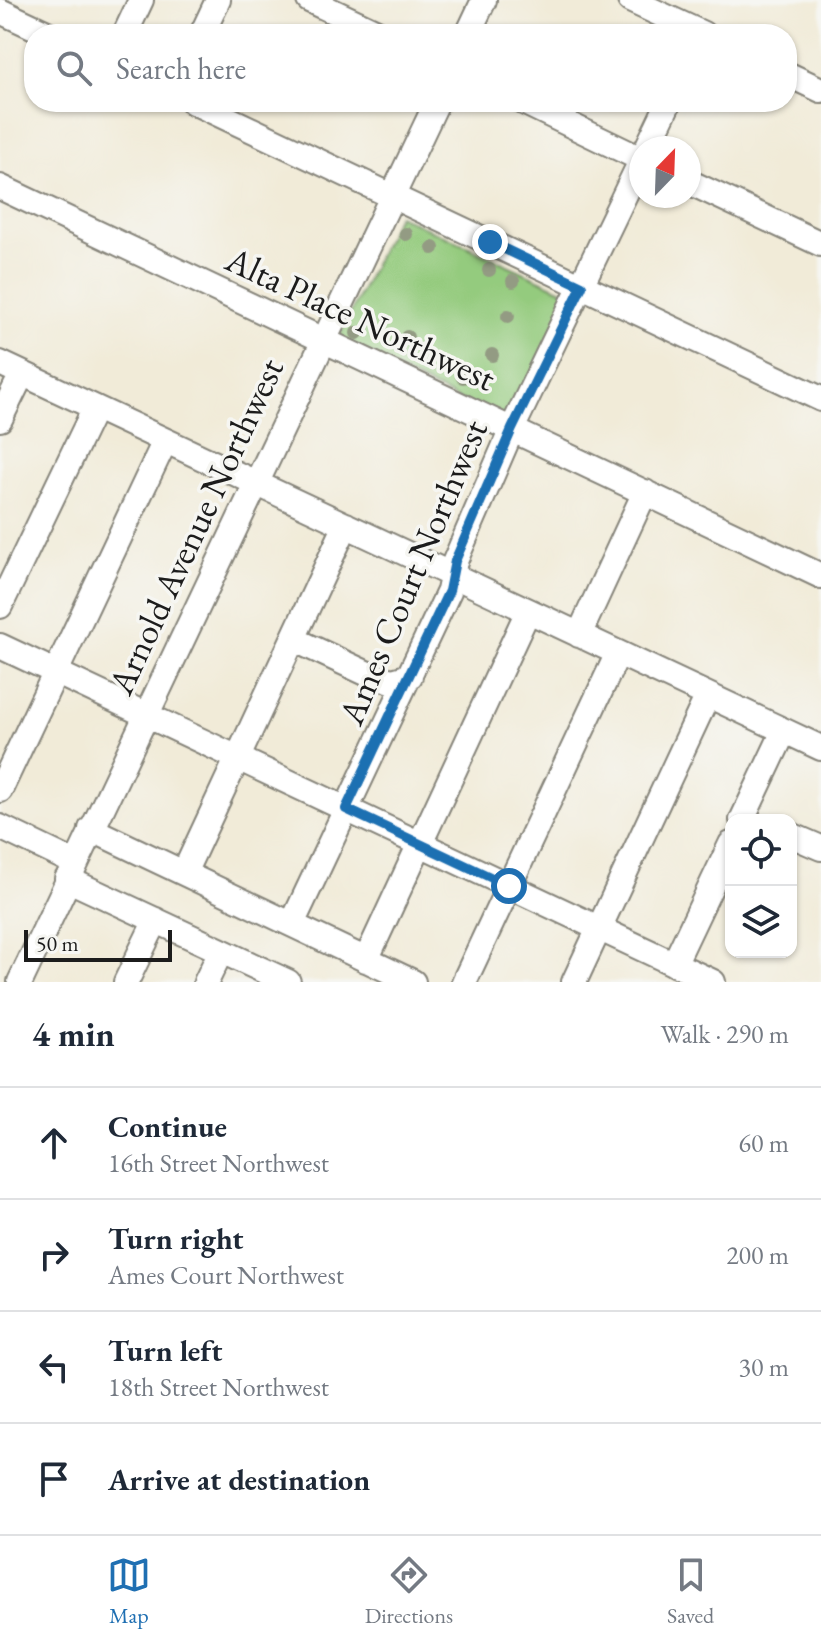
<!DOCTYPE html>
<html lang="en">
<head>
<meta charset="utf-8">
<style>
  :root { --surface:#fff; --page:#f6f6f7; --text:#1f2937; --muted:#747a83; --line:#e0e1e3; --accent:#1f6fb2 }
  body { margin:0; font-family:"EB Garamond",serif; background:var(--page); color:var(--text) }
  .controls { position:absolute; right:24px; bottom:24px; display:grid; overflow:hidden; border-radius:16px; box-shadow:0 2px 6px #0004 }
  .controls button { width:72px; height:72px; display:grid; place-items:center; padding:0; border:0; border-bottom:2px solid var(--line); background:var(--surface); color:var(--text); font:40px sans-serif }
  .compass { position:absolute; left:629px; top:136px; width:72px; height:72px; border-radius:50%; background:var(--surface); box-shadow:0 2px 6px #0004; rotate:23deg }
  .scale { position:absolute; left:24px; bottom:20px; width:148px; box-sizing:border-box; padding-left:8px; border:4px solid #1c1c1c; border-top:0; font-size:22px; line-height:28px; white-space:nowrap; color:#1c1c1c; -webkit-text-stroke:6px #f6f6f2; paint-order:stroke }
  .stop { position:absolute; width:24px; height:24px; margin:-18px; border:6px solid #1f6fb2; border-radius:50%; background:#fff }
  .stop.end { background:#1f6fb2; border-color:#fff; box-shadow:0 2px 8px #0008 }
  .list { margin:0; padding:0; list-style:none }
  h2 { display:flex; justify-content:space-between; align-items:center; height:104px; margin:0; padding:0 32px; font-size:34px }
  h2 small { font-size:26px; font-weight:400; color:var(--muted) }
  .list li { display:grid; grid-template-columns:52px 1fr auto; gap:24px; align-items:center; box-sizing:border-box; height:112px; padding:0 32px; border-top:2px solid var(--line) }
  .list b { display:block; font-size:30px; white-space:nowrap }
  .list p { margin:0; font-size:26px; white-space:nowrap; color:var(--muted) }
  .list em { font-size:26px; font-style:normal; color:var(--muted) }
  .icon { flex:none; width:44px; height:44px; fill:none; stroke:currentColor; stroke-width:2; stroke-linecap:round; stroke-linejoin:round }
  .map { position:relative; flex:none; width:821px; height:982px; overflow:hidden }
  .search { position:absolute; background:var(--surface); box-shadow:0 2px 6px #0004; left:24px; right:24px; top:24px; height:88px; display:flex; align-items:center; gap:20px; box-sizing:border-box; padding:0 28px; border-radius:32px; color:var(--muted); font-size:30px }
  .sheet { height:552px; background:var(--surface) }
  nav { display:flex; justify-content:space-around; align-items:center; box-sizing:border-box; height:112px; border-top:2px solid var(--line); background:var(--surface); font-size:22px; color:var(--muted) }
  nav a { display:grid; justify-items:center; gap:4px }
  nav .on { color:var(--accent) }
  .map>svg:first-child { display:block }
  .green { fill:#94cb7e; stroke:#58744d; stroke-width:2 }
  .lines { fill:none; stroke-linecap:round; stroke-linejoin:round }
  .minor-casing { stroke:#86847a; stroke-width:28 }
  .minor { stroke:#fff; stroke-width:24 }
  .tree { fill:#939b83 }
  .route { stroke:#1f6fb2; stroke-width:10 }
  .labels { text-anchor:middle; stroke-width:7; stroke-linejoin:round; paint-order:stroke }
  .street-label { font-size:36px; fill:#1c1c1c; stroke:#f6f6f2 }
</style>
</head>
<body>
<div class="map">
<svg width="821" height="982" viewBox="0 0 821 982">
  <rect width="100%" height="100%" fill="#f6f6f2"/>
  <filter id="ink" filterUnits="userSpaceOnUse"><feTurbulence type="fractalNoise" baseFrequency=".0125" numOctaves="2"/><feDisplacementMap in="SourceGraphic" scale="16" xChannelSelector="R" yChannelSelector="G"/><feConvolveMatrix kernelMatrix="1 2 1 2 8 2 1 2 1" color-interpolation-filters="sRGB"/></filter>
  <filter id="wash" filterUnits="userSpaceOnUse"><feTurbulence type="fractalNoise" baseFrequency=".006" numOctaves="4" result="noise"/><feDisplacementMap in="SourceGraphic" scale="32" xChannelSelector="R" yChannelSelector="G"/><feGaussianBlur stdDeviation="1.8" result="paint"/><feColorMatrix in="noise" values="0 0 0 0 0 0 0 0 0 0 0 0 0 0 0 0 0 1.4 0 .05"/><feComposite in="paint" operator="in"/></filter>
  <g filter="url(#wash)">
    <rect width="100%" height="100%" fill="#f1ebd8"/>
    <path class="green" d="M398 215 571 294 509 424 337 341Z"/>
  </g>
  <g filter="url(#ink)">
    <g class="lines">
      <g class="minor-casing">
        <path id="minor" d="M309 0 381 34
          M630 0 703 34
          M0 11 49 34
          M125 34 141 0
          M202 34 218 0
          M468 34 484 0
          M787 74 821 90
          M193 102 821 399
          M523 102 641 159
          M647 148 669 102
          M689 182 821 244
          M0 187 821 576
          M0 363 821 748
          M0 419 22 374
          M0 606 95 408
          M579 635 645 492
          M293 639 368 674 392 681 410 676
          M0 646 713 982
          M0 790 165 441
          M742 820 784 731
          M0 827 75 863
          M91 829 413 982
          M791 835 821 848
          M184 873 346 525
          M67 879 288 982
          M292 924 449 591 455 561 512 429 641 161
          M366 960 528 611
          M674 964 731 844
          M20 982 437 102
          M126 982 156 920
          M206 982 221 951
          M464 982 618 653
          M574 982 708 695"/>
      </g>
      <use href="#minor" class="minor"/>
    </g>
    <g class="tree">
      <circle cx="406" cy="234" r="7"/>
      <circle cx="433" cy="248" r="7"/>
      <circle cx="489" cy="270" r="7"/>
      <circle cx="513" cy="281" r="7"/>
      <circle cx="508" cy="316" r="7"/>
      <circle cx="357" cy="333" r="7"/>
      <circle cx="407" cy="337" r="7"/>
      <circle cx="492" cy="355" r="7"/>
      <circle cx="463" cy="377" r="7"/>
    </g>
  </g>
  <g class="lines" filter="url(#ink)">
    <path class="route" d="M490 242 582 286 512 429 455 561 449 591 346 809 509 886"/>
  </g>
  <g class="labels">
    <g class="street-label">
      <text transform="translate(361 318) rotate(25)" y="13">Alta Place Northwest</text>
      <text transform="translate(195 526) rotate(-65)" y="13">Arnold Avenue Northwest</text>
      <text transform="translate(412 572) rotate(-67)" y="13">Ames Court Northwest</text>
    </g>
  </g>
</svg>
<div class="controls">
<button><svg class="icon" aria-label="locate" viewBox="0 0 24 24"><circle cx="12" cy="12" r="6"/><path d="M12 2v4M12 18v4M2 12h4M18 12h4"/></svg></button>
<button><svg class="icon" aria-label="layers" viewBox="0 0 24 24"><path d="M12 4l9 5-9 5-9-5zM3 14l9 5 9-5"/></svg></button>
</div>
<svg class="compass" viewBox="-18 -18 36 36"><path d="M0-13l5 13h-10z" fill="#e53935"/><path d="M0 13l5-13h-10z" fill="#747a83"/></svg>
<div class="scale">50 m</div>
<div class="stop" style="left:509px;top:886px"></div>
<div class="stop end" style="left:490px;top:242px"></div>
<div class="search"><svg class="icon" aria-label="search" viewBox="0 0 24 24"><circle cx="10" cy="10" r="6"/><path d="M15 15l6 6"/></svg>Search here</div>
</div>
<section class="sheet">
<h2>4 min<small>Walk · 290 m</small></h2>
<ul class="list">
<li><svg class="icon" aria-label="ahead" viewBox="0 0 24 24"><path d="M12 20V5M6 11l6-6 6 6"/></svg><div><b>Continue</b><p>16th Street Northwest</p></div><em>60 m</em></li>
<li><svg class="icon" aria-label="right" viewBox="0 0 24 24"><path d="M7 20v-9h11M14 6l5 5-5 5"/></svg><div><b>Turn right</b><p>Ames Court Northwest</p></div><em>200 m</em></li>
<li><svg class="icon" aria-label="left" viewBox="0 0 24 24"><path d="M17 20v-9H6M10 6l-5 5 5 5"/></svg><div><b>Turn left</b><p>18th Street Northwest</p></div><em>30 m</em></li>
<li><svg class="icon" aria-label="arrive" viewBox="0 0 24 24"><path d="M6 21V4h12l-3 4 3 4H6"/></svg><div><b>Arrive at destination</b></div></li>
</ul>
</section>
<nav>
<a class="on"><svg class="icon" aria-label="map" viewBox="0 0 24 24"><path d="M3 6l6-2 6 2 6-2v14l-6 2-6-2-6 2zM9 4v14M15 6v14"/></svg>Map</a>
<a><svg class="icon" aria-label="directions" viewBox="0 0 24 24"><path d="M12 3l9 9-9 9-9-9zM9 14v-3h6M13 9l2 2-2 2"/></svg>Directions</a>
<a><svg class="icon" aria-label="saved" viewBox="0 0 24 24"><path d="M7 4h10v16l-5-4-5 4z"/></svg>Saved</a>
</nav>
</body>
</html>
